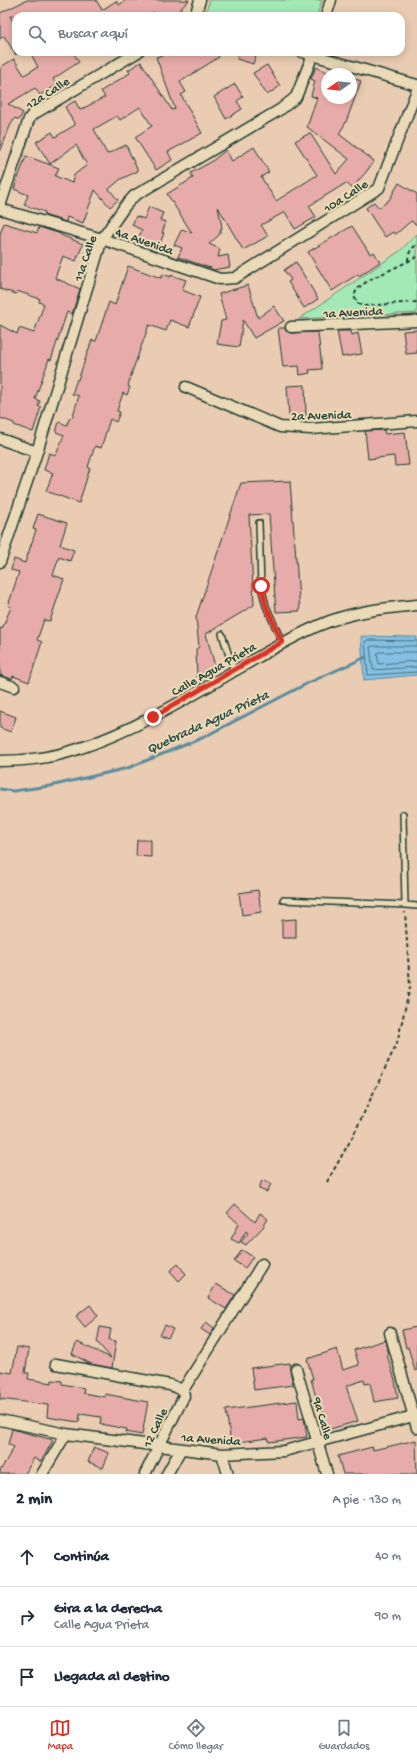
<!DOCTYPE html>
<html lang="es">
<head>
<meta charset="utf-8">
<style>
  :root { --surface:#fff; --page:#f2f2f3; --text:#1f2937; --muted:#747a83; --line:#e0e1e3; --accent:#d93025 }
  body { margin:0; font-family:"Gochi Hand",sans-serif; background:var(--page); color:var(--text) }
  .compass { position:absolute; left:321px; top:68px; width:36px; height:36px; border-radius:50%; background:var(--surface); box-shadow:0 2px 10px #0003; rotate:256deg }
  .stop { position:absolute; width:12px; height:12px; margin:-9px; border:3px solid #d93025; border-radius:50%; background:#fff }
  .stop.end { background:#d93025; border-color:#fff; box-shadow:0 1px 4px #0008 }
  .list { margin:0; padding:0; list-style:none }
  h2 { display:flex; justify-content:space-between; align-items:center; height:52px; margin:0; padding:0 16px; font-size:17px }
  h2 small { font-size:13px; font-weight:400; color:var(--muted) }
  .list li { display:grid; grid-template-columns:26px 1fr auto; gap:12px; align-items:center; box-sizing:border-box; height:60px; padding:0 16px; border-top:1px solid var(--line) }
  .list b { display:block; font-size:15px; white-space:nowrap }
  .list p { margin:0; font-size:13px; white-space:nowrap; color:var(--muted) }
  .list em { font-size:13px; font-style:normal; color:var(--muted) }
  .icon { flex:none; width:22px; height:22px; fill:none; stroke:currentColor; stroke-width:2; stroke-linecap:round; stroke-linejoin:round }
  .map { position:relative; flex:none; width:417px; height:1474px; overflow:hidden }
  .search { position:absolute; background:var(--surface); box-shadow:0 2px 10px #0003; left:12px; right:12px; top:12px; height:44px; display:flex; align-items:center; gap:10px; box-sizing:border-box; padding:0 14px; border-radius:12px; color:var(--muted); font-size:15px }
  .sheet { height:232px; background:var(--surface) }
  nav { display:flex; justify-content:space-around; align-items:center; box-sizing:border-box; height:56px; border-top:1px solid var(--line); background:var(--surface); font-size:11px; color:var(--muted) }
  nav a { display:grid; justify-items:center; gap:2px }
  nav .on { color:var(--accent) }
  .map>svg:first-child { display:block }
  .green { fill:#a3e9b6; stroke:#619375 }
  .water { fill:#85c0e4; stroke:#5c8c9e }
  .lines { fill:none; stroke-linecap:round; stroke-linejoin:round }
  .shore { stroke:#48717a; stroke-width:1 }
  .stream { stroke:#5c8c9e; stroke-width:3 }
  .building { fill:#e7aca9; stroke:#1f3d34 }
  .service-casing { stroke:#1f3d34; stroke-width:8 }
  .minor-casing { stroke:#1f3d34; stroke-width:13 }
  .path { stroke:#1f3d34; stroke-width:2; stroke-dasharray:4 3; stroke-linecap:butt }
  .service { stroke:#ebdab7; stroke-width:5 }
  .minor { stroke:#ebdab7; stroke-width:10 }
  .route { stroke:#d93025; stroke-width:5 }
  .labels { text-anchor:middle; stroke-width:4; stroke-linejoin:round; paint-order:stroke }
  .street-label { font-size:13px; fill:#1f3d34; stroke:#ebdab7 }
  .water-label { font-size:14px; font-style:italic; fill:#294a46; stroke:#ebdab7 }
</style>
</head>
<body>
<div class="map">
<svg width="417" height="1474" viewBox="0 0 417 1474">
  <rect width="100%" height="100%" fill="#eaccb3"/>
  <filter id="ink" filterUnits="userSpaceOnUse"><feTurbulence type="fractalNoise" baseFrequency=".025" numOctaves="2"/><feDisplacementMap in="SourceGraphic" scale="8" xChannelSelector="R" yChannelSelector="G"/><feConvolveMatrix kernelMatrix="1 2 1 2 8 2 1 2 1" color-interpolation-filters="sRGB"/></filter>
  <g filter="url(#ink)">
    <path class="green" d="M210 0H322L317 16H209L205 15Z
      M417 234V313L299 319 400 251Z"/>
    <path class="water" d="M361 636 417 637V675L364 680Z"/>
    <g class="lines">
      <path class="shore" d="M417 641 367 640 365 642 368 675 417 672
        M417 646H372L370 647 373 670 417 667
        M417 652H379L377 654 379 664 417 661"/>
      <path class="stream" d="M0 789 13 791 50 786 128 768 202 738 308 683 366 657"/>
    </g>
    <path class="building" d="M27 0H96L102 10 116 1 119 5 126 0H189L174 16H156L154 12 147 16H10L16 28V55L4 36 0 39V13Z
      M30 52H73L79 62 53 79 57 85 40 95 35 88 8 104 23 113 19 120 15 118 10 126 1 150H0V70L2 66 14 59 24 75 38 67Z
      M172 52H216L219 57 180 82 186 92 181 95 202 133 168 152 172 160 156 170 135 137 152 126 140 107 120 120 117 116 94 129 107 154 126 145 138 171 121 179 109 189 118 200 110 207 95 190 83 223 67 217 66 222 44 215 45 212 24 205 28 195 14 189 26 156 59 168 55 176 72 183 74 175 87 165 76 145 50 164 36 142 52 132 55 137 75 125 65 107 75 101 80 110 105 97 101 91 130 73 128 70 141 62 172 110 175 109 156 57Z
      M239 52H257L253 64 237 59Z
      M267 65 280 86 267 95 253 73Z
      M316 67 327 72V98H351V77L361 81 346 122 339 134 374 161 366 172 352 188 346 183 309 206 316 217 295 229 285 212 261 225 268 236 243 250 218 207 222 227 219 235 209 244 220 249 218 257 228 255 230 267 213 270 210 267V268L178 257 182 248 174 245 182 229 192 233 167 194 193 178 191 173 211 162 226 150 232 161 254 147 269 172 261 177 276 201 317 175 295 141 310 133 336 174 349 159 307 127 317 98 311 96 315 81 311 79Z
      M235 84 243 97 237 101 242 109 226 119 214 97Z
      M399 183 417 194V225L411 221 396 234 393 232 385 237 366 208 374 202 379 208 389 200Z
      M149 207 163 213 160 220 166 222 162 233H164L158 249 144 243 146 240 139 237 142 230 132 225 136 216 144 219Z
      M4 223 37 233 39 227 61 234V235L83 244 76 261 63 256 55 278 80 289 72 314 67 312 51 360 49 359 35 399 40 401 38 406 41 407 33 432 14 425V423L0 418V325L17 334 19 328 34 333 44 304 39 302 40 299 17 291 16 294 0 289V234Z
      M352 226 370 254 374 252 380 262 359 276 358 274 332 291 308 252Z
      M296 262 318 299 304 308 288 282 291 280 284 270Z
      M128 266 161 278 163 274 171 277V275L186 280 182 290 200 297 189 327 170 320 166 331 149 325 132 372 128 386 130 387 127 395 123 393 117 411 120 412 116 422 110 419 101 448 95 446 88 467 90 468 79 503 46 491 53 473 44 470 49 453 56 455 64 435 56 432 59 422 67 425 70 417 72 418 79 396 72 394 77 379 78 380 92 340 96 341 109 302 115 305Z
      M248 285 258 318 274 306 284 321 254 338 243 320 239 347 217 344 221 321 226 320 219 294Z
      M278 328H285L286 331 291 333 318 332 322 369 309 370 310 373 300 375 299 366 283 367Z
      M417 330V353L406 354 403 331Z
      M337 331H351L352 335 358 333 362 354 342 357Z
      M305 385 306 416H289L287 386Z
      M384 430 385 434 405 432 409 465 395 466 394 456 368 459 365 431Z
      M290 481 300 611 276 612 269 514 249 515 254 605 206 634 215 666 197 677 196 649 199 647 196 617 241 483Z
      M38 514 67 523 60 545 74 550 70 561 59 557 53 575 64 579 50 621 44 620 37 640 42 642 29 682 13 676 12 679 0 675V628L2 629 11 607 8 606 19 572 11 570 14 559 25 563 36 530 33 529Z
      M0 711 16 717 11 732 0 728Z
      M137 840H151V857L136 856Z
      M258 890 261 912 242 915 239 893Z
      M296 919V938H282V920Z
      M262 1180 271 1184 267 1192 259 1189Z
      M235 1204 255 1222 260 1213 268 1219 263 1227 246 1245 241 1242 248 1233 246 1231 239 1243 231 1239 239 1224 227 1213Z
      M242 1250 253 1257 245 1268 234 1261Z
      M178 1264 186 1274 179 1281 170 1271Z
      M216 1284 235 1295 226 1309 208 1298Z
      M90 1305 98 1316 85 1327 76 1316Z
      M206 1322 214 1328 210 1335 201 1329Z
      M165 1325 173 1329 168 1338 160 1335Z
      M100 1327 111 1329 109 1340 116 1341 112 1368 91 1364 72 1354 77 1342 111 1358 97 1342Z
      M417 1327V1370L415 1371 408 1347 406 1348 402 1330Z
      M385 1340 389 1354 387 1355 395 1380 398 1398 374 1402 370 1383 365 1384 364 1380 346 1386 358 1421 327 1430 322 1409 320 1410 317 1401 311 1379H313L307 1359 337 1349 343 1370 359 1365 354 1350Z
      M17 1347 29 1349 25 1373H29L28 1379 52 1383V1380L62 1381V1384L84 1388 83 1393 105 1397V1394L148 1402 142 1435 126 1432 127 1429 100 1424 101 1417 80 1414 79 1422 65 1420 47 1417 48 1405 0 1399V1371L12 1373Z
      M290 1363V1370L293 1385 254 1390 251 1368Z
      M297 1401 299 1419 304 1418 307 1437 269 1442 268 1438 231 1443 226 1410Z
      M12 1429 53 1440 41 1462 34 1458 25 1474H0V1471L14 1447 8 1444Z
      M416 1440 417 1474H343L338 1456 372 1447 373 1450Z
      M94 1447 109 1453 103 1468 88 1462Z"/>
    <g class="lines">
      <g class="service-casing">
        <path id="service" d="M259 523 261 586 266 606 282 642
          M222 634 234 671
          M403 814 405 905 417 906
          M283 900 405 905"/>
      </g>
      <g class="minor-casing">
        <path id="minor" d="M195 16 200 0
          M326 16 331 0
          M302 52 417 85
          M0 206 29 119 32 115 138 52
          M0 209 102 239 220 279 235 278 379 188 417 90
          M291 327 417 321
          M186 387 280 427 311 429 417 421
          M0 439 37 452
          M0 562 37 452 102 239 125 206 134 196 281 109 296 97 314 52
          M0 682 14 687
          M0 761C25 761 51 758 75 750 131 732 183 701 234 671 262 655 289 638 320 625 350 612 384 608 417 605
          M390 1333 417 1428
          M56 1364 170 1385 183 1390
          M296 1369 327 1474
          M183 1390 262 1264
          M0 1420 66 1434 222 1454 284 1451 417 1415
          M222 1454 228 1474
          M42 1474 66 1434
          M145 1474 184 1396 183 1390
          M167 1474 181 1449"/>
      </g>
      <path class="path" d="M417 257 369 280 357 289 354 296 357 303 363 306 417 302
        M408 261C408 253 411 249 417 244
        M327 1182 354 1134 397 1043 410 987 405 912"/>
      <use href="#service" class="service"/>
      <use href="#minor" class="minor"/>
    </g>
  </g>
  <g class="lines" filter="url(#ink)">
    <path class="route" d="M153 717 282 642 266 606 261 586"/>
  </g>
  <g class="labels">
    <g class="street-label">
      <text transform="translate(47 92) rotate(-33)" y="5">12a Calle</text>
      <text transform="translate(345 195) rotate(-33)" y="5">10a Calle</text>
      <text transform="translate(145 240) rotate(19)" y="5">4a Avenida</text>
      <text transform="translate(84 258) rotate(-71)" y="5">11a Calle</text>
      <text transform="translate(353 311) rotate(-3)" y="5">1a Avenida</text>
      <text transform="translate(321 414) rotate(-2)" y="5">2a Avenida</text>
      <text transform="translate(213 668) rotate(-30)" y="5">Calle Agua Prieta</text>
      <text transform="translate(324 1418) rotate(74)" y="5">9a Calle</text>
      <text transform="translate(154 1427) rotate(-65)" y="5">12 Calle</text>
      <text transform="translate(211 1438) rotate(4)" y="5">1a Avenida</text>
    </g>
    <g class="water-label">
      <text transform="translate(207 721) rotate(-25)" y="5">Quebrada Agua Prieta</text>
    </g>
  </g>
</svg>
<svg class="compass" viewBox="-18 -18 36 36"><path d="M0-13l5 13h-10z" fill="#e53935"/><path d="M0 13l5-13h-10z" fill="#747a83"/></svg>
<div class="stop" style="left:261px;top:586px"></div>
<div class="stop end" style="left:153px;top:717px"></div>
<div class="search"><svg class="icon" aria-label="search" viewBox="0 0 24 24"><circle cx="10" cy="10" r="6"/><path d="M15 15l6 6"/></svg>Buscar aquí</div>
</div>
<section class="sheet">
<h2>2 min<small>A pie · 130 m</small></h2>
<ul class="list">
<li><svg class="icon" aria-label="ahead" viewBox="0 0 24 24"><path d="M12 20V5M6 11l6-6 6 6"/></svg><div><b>Continúa</b></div><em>40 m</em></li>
<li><svg class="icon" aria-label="right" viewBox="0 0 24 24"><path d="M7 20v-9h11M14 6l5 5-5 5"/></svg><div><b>Gira a la derecha</b><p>Calle Agua Prieta</p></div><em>90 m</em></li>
<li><svg class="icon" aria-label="arrive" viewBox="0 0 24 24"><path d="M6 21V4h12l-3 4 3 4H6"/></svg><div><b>Llegada al destino</b></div></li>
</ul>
</section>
<nav>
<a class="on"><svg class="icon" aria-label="map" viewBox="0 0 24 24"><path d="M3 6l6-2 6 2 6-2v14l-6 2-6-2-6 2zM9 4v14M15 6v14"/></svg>Mapa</a>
<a><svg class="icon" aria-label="directions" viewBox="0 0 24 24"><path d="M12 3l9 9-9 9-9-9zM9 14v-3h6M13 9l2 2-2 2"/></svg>Cómo llegar</a>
<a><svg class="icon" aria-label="saved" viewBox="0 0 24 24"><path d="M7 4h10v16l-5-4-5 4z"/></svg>Guardados</a>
</nav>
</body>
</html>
